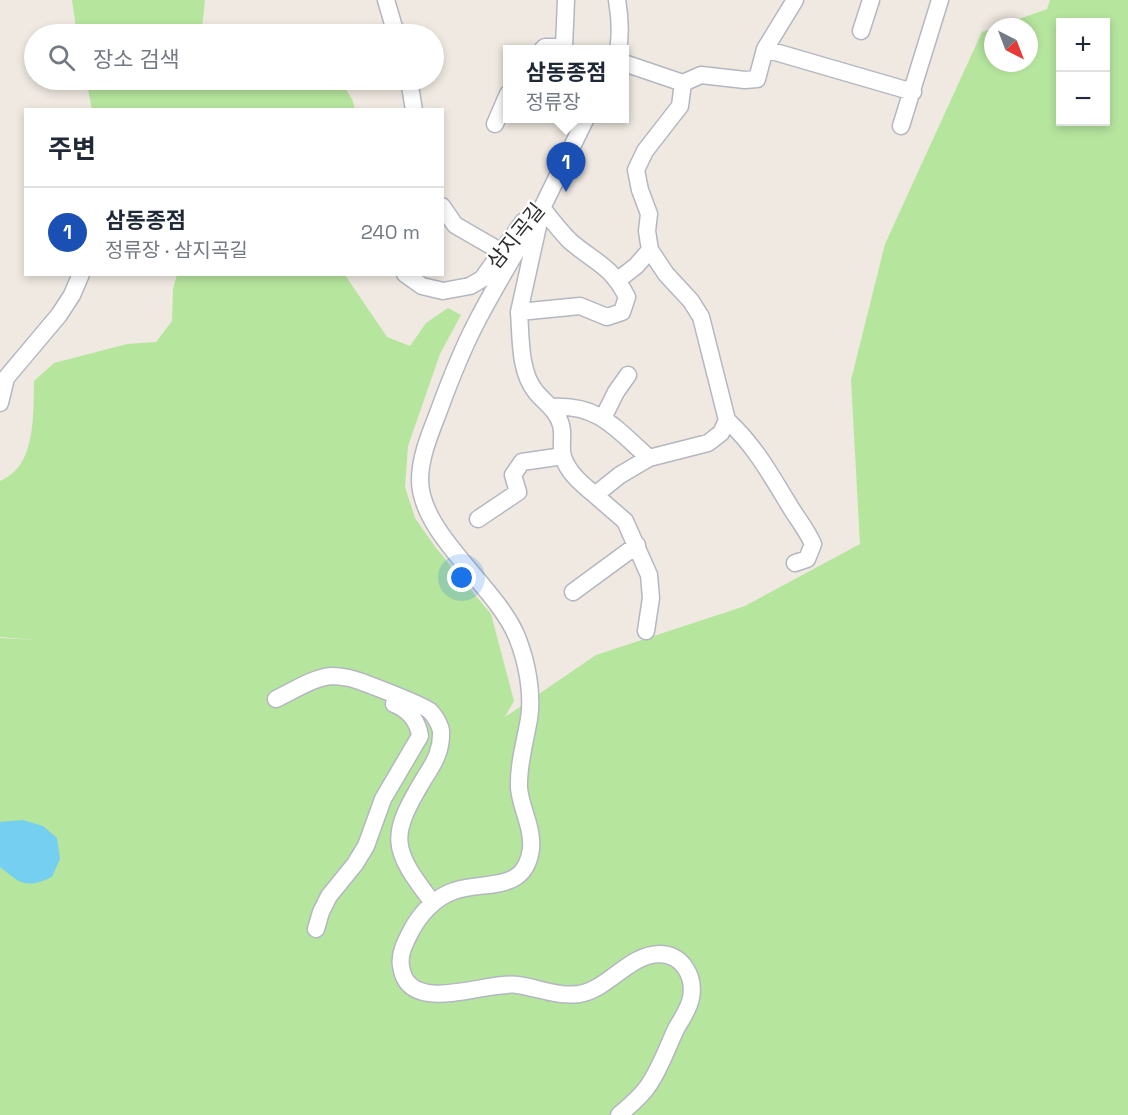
<!DOCTYPE html>
<html lang="ko">
<head>
<meta charset="utf-8">
<style>
  :root { --surface:#fff; --page:#f2f2f3; --text:#1f2937; --muted:#747a83; --line:#e0e1e3; --accent:#d93025 }
  body { margin:0; font-family:"Space Grotesk","Noto Sans KR",sans-serif; background:var(--page); color:var(--text) }
  .controls { position:absolute; right:18px; top:18px; display:grid; overflow:hidden; border-radius:0px; box-shadow:0 3px 9px #0003 }
  .controls button { width:54px; height:54px; display:grid; place-items:center; padding:0; border:0; border-bottom:2px solid var(--line); background:var(--surface); color:var(--text); font:30px sans-serif }
  .compass { position:absolute; left:984px; top:18px; width:54px; height:54px; border-radius:50%; background:var(--surface); box-shadow:0 3px 9px #0003; rotate:138deg }
  .you { position:absolute; left:462px; top:578px; width:21px; height:21px; margin:-15px; border:4px solid #fff; border-radius:50%; background:#1a73e8; box-shadow:0 0 0 9px #1a73e833 }
  .badge { display:grid; place-items:center; width:39px; height:39px; border-radius:50%; background:var(--accent); color:#fff; font-size:20px; font-weight:700 }
  .pin { position:absolute; translate:-50% -50px; filter:drop-shadow(0 2px 3px #0008) }
  .pin::after { content:''; position:absolute; top:32px; width:21px; height:18px; background:inherit; clip-path:polygon(0 0,100% 0,50% 100%) }
  .popup { position:absolute; left:503px; top:45px; width:126px; height:78px; box-sizing:border-box; display:grid; place-content:center; border-radius:0px; background:var(--surface); filter:drop-shadow(0 2px 4px #0005); font-size:20px; white-space:nowrap; color:var(--muted) }
  .popup b { font-size:22px; color:var(--text) }
  .popup::after { content:''; position:absolute; left:50%; top:100%; margin-left:-12px; border:12px solid transparent; border-top-color:var(--surface) }
  .list { margin:0; padding:0; list-style:none }
  h2 { display:flex; justify-content:space-between; align-items:center; height:78px; margin:0; padding:0 24px; font-size:26px }
  h2 small { font-size:20px; font-weight:400; color:var(--muted) }
  .list li { display:grid; grid-template-columns:39px 1fr auto; gap:18px; align-items:center; box-sizing:border-box; height:90px; padding:0 24px; border-top:2px solid var(--line) }
  .list b { display:block; font-size:22px; white-space:nowrap }
  .list p { margin:0; font-size:20px; white-space:nowrap; color:var(--muted) }
  .list em { font-size:20px; font-style:normal; color:var(--muted) }
  .icon { flex:none; width:33px; height:33px; fill:none; stroke:currentColor; stroke-width:2; stroke-linecap:round; stroke-linejoin:round }
  .map { position:relative; flex:none; width:1128px; height:1115px; overflow:hidden }
  .search { position:absolute; background:var(--surface); box-shadow:0 3px 9px #0003; left:24px; top:24px; width:420px; height:66px; display:flex; align-items:center; gap:15px; box-sizing:border-box; padding:0 21px; border-radius:33px; color:var(--muted); font-size:22px }
  .panel { position:absolute; background:var(--surface); box-shadow:0 3px 9px #0003; left:24px; top:108px; width:420px; height:168px; border-radius:0px }
  .map>svg:first-child { display:block }
  .green { fill:#b6e59e; fill-rule:evenodd }
  .water { fill:#75cff0 }
  .lines { fill:none; stroke-linecap:round; stroke-linejoin:round }
  .minor-casing { stroke:#b4b7c1; stroke-width:19 }
  .minor { stroke:#fff; stroke-width:16 }
  .labels { text-anchor:middle; stroke-width:4.5; stroke-linejoin:round; paint-order:stroke }
  .street-label { font-size:21px; fill:#2e2e2e; stroke:#fff }
</style>
</head>
<body>
<div class="map">
<svg width="1128" height="1115" viewBox="0 0 1128 1115">
  <rect width="100%" height="100%" fill="#efe9e1"/>
  <path class="green" d="M72 0H205L202 28 209 34H77Z
    M1050 0H1128V1115H0V638L37 640 0 637V481C37 466 33 414 34 381L54 363 127 344 156 342 172 321 173 289 177 275H345L387 337 410 346 426 323 448 308 461 315 440 354 408 446 405 487 415 518 436 548 491 614 514 701 505 717 596 655 745 606 860 544 851 380 885 244 982 32 993 28V63H1029V27H996L1047 9ZM1060 22H1106V122H1060Z
    M86 80H340L352 99 355 109H92Z"/>
  <path class="water" d="M23 820 43 826 57 838 60 859 52 877C26 889 21 884 0 867V822Z"/>
  <g class="lines">
    <g class="minor-casing">
      <path id="minor" d="M386 0 396 34
        M617 0C620 17 621 33 618 50
        M861 31 871 0
        M765 49 913 92
        M542 50 545 47H564L566 0
        M409 80 414 110
        M683 83 701 75 745 80 757 79 765 49 795 0
        M495 124 508 94
        M901 126 940 0
        M442 206 455 225 500 251
        M542 208C520 246 496 284 476 323 461 352 449 383 438 413 430 434 420 457 420 480 420 534 497 587 517 637 527 662 533 693 529 719 525 742 518 765 519 788 521 809 533 827 531 849 525 894 485 880 454 891 435 897 419 915 410 933 405 943 399 954 401 966 408 1018 487 980 518 985 538 988 558 997 579 994 609 989 628 955 659 954 683 954 695 977 691 998 689 1009 681 1020 676 1029 667 1048 660 1069 648 1086 641 1097 629 1106 619 1115
        M542 208C551 219 560 231 570 241 595 263 610 264 627 297L622 312 607 317 580 306 519 312Z
        M405 274 422 286 443 291 470 286 482 279 523 222 542 208 586 118
        M618 280 636 266 650 250
        M519 312C521 337 519 372 536 392 545 403 557 410 561 425 564 435 560 447 563 457 569 474 582 484 595 495L620 475 649 458 708 443 721 433 727 420 701 317 691 301 666 274 650 250 647 231 649 214 640 190 636 170 645 151 680 106 683 83 624 63
        M0 403 6 378 59 315 72 295 81 274
        M552 407C599 404 616 429 649 458
        M603 418 616 392 628 375
        M727 420C756 447 770 474 791 508 799 521 806 529 813 544L807 559 795 563
        M595 495 625 521 649 575 651 598 646 631
        M478 519 518 492 513 475 522 462 563 456
        M573 592 637 545
        M276 699C293 691 312 678 331 676 336 676 344 677 349 678 359 680 425 706 430 711 434 715 440 724 441 731 442 749 435 762 425 777 389 837 390 847 433 903
        M316 929 321 912 329 896 355 864 366 846 383 799 420 736C418 721 408 709 394 704"/>
    </g>
    <use href="#minor" class="minor"/>
  </g>
  <g class="labels">
    <g class="street-label">
      <text transform="translate(516 236) rotate(-51)" y="7">삼지곡길</text>
    </g>
  </g>
</svg>
<div class="controls">
<button>+</button>
<button>−</button>
</div>
<svg class="compass" viewBox="-18 -18 36 36"><path d="M0-13l5 13h-10z" fill="#e53935"/><path d="M0 13l5-13h-10z" fill="#747a83"/></svg>
<div class="you"></div>
<div class="pin badge" style="left:566px;top:192px;background:#1a4fb4">1</div>
<div class="popup"><b>삼동종점</b>정류장</div>
<div class="search"><svg class="icon" aria-label="search" viewBox="0 0 24 24"><circle cx="10" cy="10" r="6"/><path d="M15 15l6 6"/></svg>장소 검색</div>
<section class="panel">
<h2>주변<small></small></h2>
<ul class="list">
<li><span class="badge" style="background:#1a4fb4">1</span><div><b>삼동종점</b><p>정류장 · 삼지곡길</p></div><em>240 m</em></li>
</ul>
</section>
</div>
</body>
</html>
